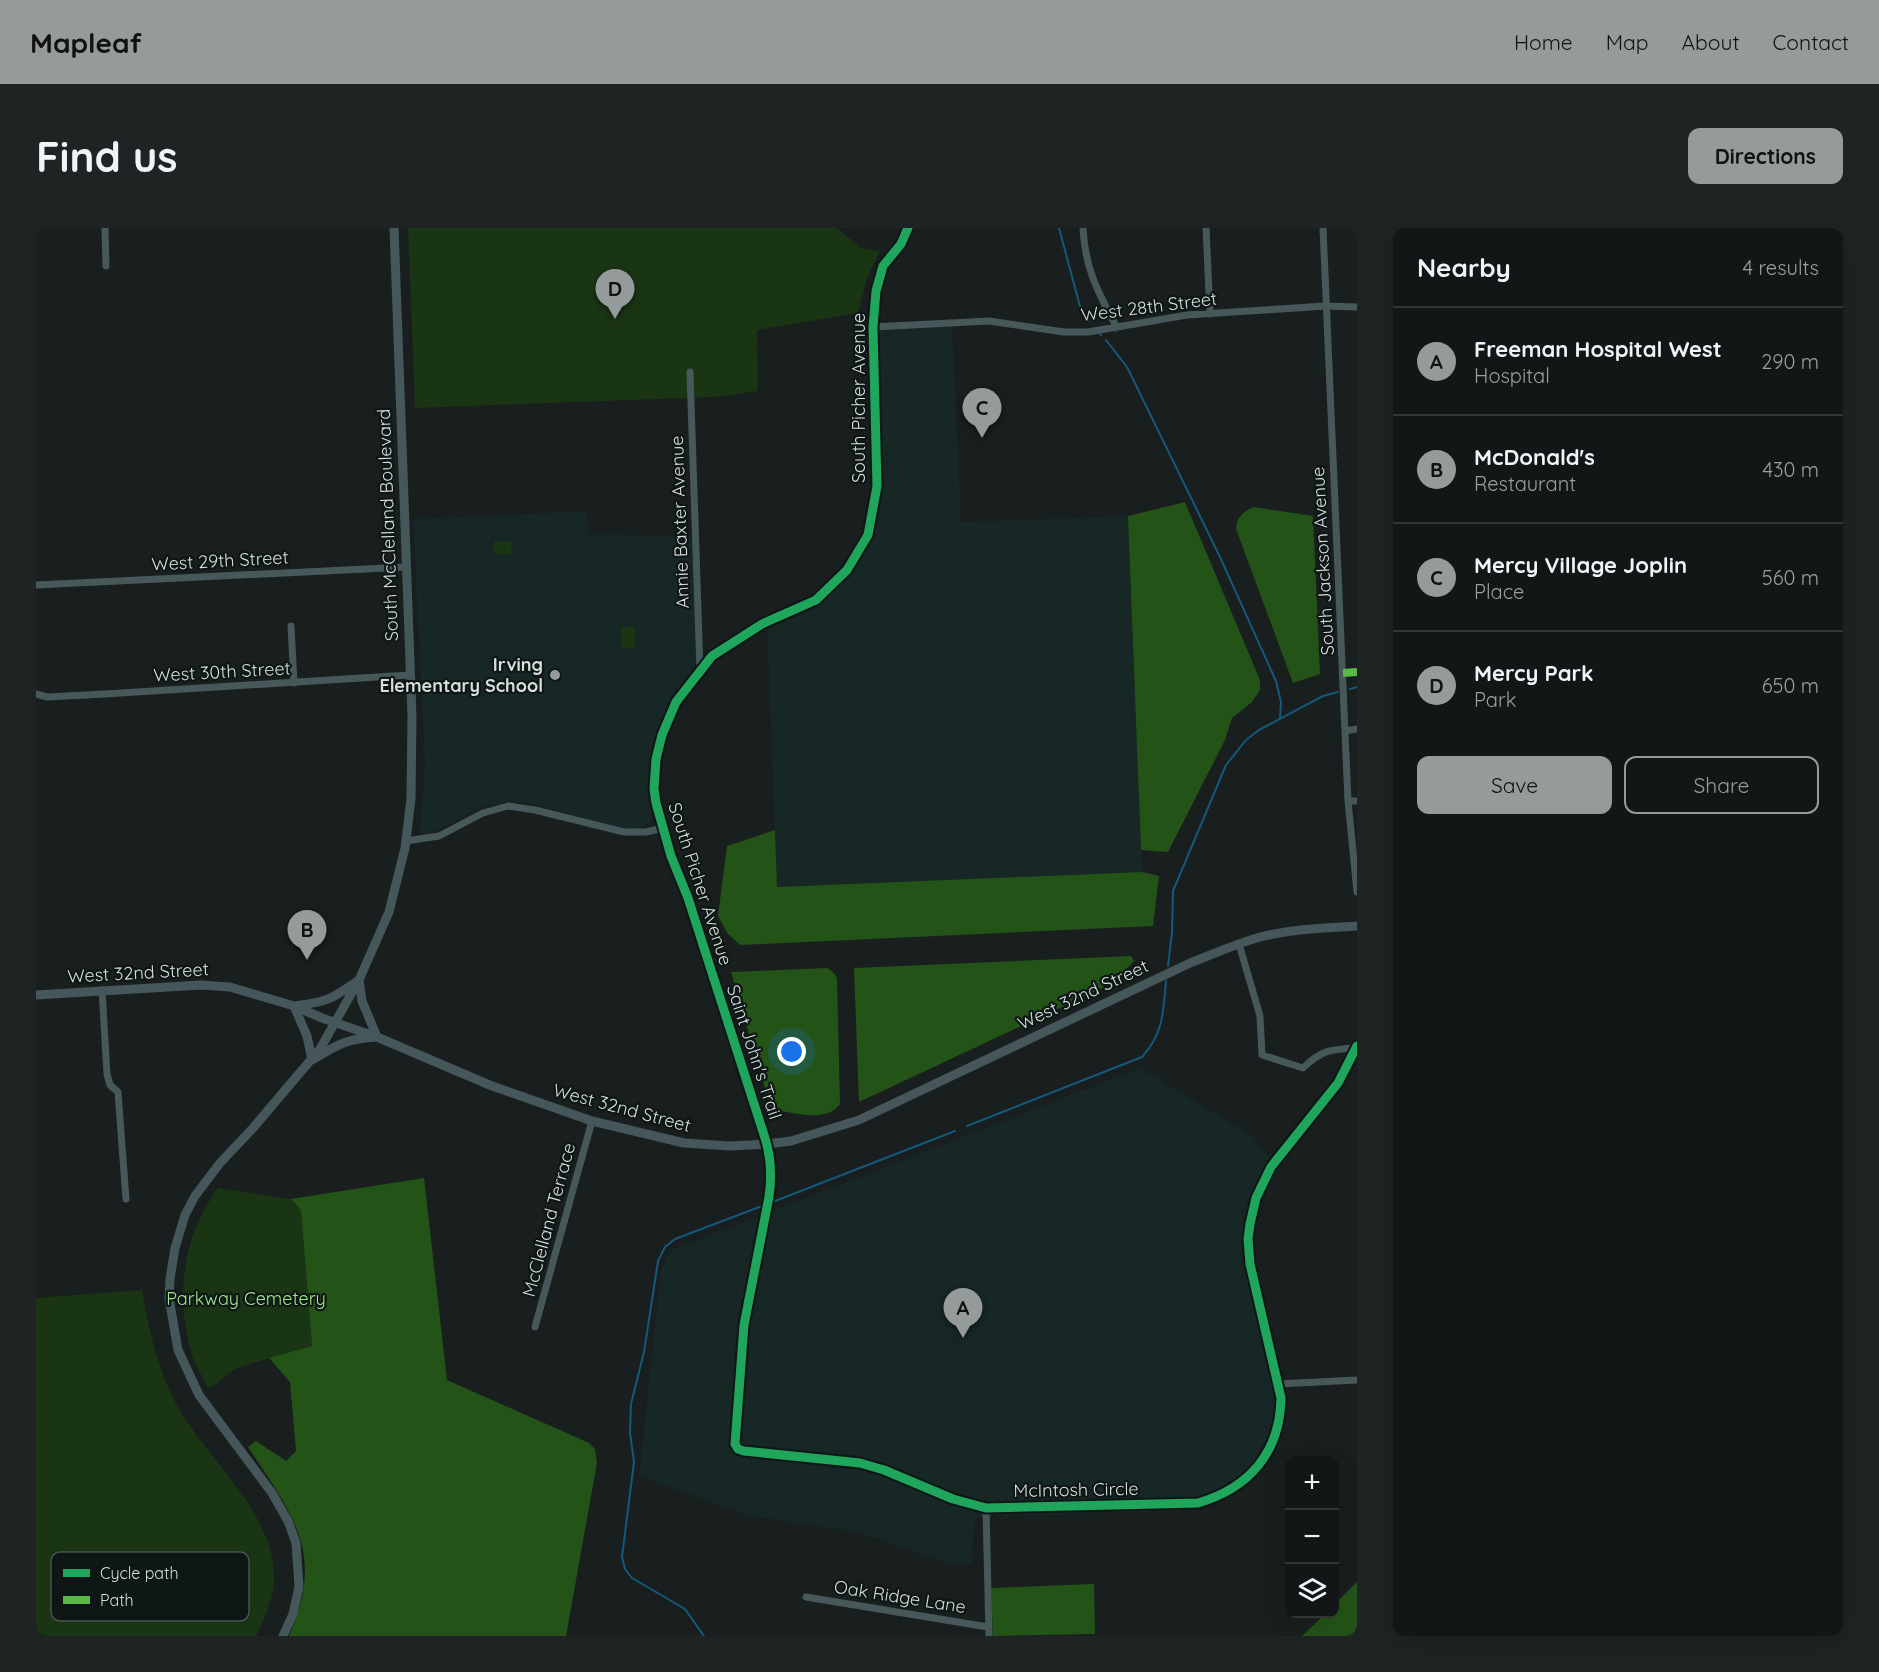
<!DOCTYPE html>
<html lang="en">
<head>
<meta charset="utf-8">
<style>
  :root { --surface:#131616; --page:#202323; --text:#f1f3f6; --muted:#9d9fa1; --line:#323535; --accent:#959b9a }
  body { margin:0; font-family:Quicksand,sans-serif; background:var(--page); color:var(--text) }
  .controls { position:absolute; right:18px; bottom:18px; display:grid; overflow:hidden; border-radius:12px; box-shadow:0 6px 24px #0002 }
  .controls button { width:54px; height:54px; display:grid; place-items:center; padding:0; border:0; border-bottom:2px solid var(--line); background:var(--surface); color:var(--text); font:30px sans-serif }
  .you { position:absolute; left:756px; top:824px; width:21px; height:21px; margin:-15px; border:4px solid #fff; border-radius:50%; background:#1a73e8; box-shadow:0 0 0 9px #1a73e833 }
  .badge { display:grid; place-items:center; width:39px; height:39px; border-radius:50%; background:var(--accent); color:#111; font-size:20px; font-weight:700 }
  .pin { position:absolute; translate:-50% -50px; filter:drop-shadow(0 2px 3px #0008) }
  .pin::after { content:''; position:absolute; top:32px; width:21px; height:18px; background:inherit; clip-path:polygon(0 0,100% 0,50% 100%) }
  .list { margin:0; padding:0; list-style:none }
  h2 { display:flex; justify-content:space-between; align-items:center; height:78px; margin:0; padding:0 24px; font-size:26px }
  h2 small { font-size:20px; font-weight:400; color:var(--muted) }
  .list li { display:grid; grid-template-columns:39px 1fr auto; gap:18px; align-items:center; box-sizing:border-box; height:108px; padding:0 24px; border-top:2px solid var(--line) }
  .list b { display:block; font-size:22px; white-space:nowrap }
  .list p { margin:0; font-size:20px; white-space:nowrap; color:var(--muted) }
  .list em { font-size:20px; font-style:normal; color:var(--muted) }
  .actions { display:flex; gap:12px; padding:18px 24px }
  .actions a { flex:1; padding:14px 0; border:2px solid var(--accent); border-radius:12px; text-align:center; font-size:21px; color:var(--accent) }
  .actions .main { background:var(--accent); color:#111 }
  .icon { flex:none; width:33px; height:33px; fill:none; stroke:currentColor; stroke-width:2; stroke-linecap:round; stroke-linejoin:round }
  .map { position:relative; flex:none; width:1321px; height:1408px; overflow:hidden; border-radius:12px }
  header { display:flex; align-items:center; gap:36px; box-sizing:border-box; height:84px; padding:0 30px; background:var(--accent); color:#111 }
  header strong { font-size:28px }
  nav { display:flex; gap:33px; margin-inline-start:auto; font-size:21px }
  .intro { display:flex; align-items:center; justify-content:space-between; box-sizing:border-box; height:144px; padding:0 36px }
  h1 { margin:0; font-size:42px }
  .button { padding:15px 27px; border-radius:12px; background:var(--accent); color:#111; font-size:21px; font-weight:700 }
  main { display:flex; gap:36px; padding:0 36px }
  aside { flex:1; background:var(--surface); border-radius:12px; box-shadow:0 6px 24px #0002 }
  .map>svg:first-child { display:block }
  .built { fill:#162725 }
  .green { fill:#1a3514 }
  .forest { fill:#245318 }
  .lines { fill:none; stroke-linecap:round; stroke-linejoin:round }
  .stream { stroke:#14597b; stroke-width:2 }
  .street { stroke:#47585a; stroke-width:7 }
  .secondary { stroke:#45575a; stroke-width:9 }
  .quiet { stroke:#58b947; stroke-width:8; stroke-dasharray:15 8; stroke-linecap:butt }
  .cycleway-casing { stroke:#0e1716; stroke-width:13 }
  .cycleway { stroke:#20a55d; stroke-width:9 }
  .poi-dot { fill:#959b9a; stroke:#0e1716; stroke-width:2 }
  .labels { text-anchor:middle; stroke-width:4.5; stroke-linejoin:round; paint-order:stroke }
  .street-label { font-size:18px; fill:#d8dedd; stroke:#0e1716 }
  .poi-label { font-size:18px; font-weight:bold; fill:#d8dedd; stroke:#0e1716; text-anchor:end }
  .park-label { font-size:18px; fill:#9ee98c; stroke:#0e1716 }
  .key { fill:#0e1716; stroke:#4b5352; stroke-width:1.5 }
  .key-label { font-size:16px; fill:#d8dedd }
</style>
</head>
<body>
<header>
<strong>Mapleaf</strong>
<nav><a>Home</a><a>Map</a><a>About</a><a>Contact</a></nav>
</header>
<div class="intro"><h1>Find us</h1><a class="button">Directions</a></div>
<main>
<div class="map">
<svg width="1321" height="1408" viewBox="0 0 1321 1408">
  <rect width="100%" height="100%" fill="#191e1e"/>
  <path class="built" d="M916 95 925 294 1092 288 1106 644 741 659 731 394 780 372 811 342 832 307 841 258 837 99Z
    M551 283 552 306 656 308 661 430 660 436 639 465 623 499 613 545 616 592 606 601H588L491 575 470 574 447 579 393 606 386 607 384 602 389 533 377 291Z
    M1104 840 1217 908 1243 942 1226 970 1216 1006 1218 1039 1245 1142 1247 1197 1231 1236 1213 1255 1182 1274 1151 1283 953 1288 938 1291 936 1335 914 1336 824 1305 711 1287 603 1248 625 1043 633 1023Z"/>
  <path class="green" d="M372 0H801L825 20 844 23 831 50 822 85 721 102 722 163 678 169 379 180Z
    M458 313H476L475 326H458Z
    M585 399H599V420H585Z
    M182 960 255 971 265 982 276 1118 200 1140 179 1157 172 1160C167 1149 159 1138 156 1127 139 1070 146 1008 182 960Z
    M106 1062C113 1103 122 1143 142 1179 172 1232 237 1284 238 1347 239 1369 229 1389 220 1408H0V1070Z"/>
  <path class="forest" d="M1149 274 1224 452V462L1216 474 1196 490 1189 512 1132 624 1105 622 1092 288Z
    M1218 279 1277 288 1284 446 1257 455 1200 301C1201 288 1207 284 1218 279Z
    M739 602 741 659 1106 644 1123 648 1117 698 704 717 692 706 682 688 691 618Z
    M1095 728 1098 733 1077 755 823 874 818 740Z
    M791 740 797 744 801 750 804 876C789 896 756 884 735 881L695 744Z
    M388 950 411 1152 553 1215 559 1221 561 1235 530 1408H253C290 1325 257 1287 212 1219L220 1213 250 1233 260 1223 254 1154 233 1130 276 1118 265 982 255 971Z
    M1321 1354V1408H1266L1289 1386H1298L1299 1376Z
    M1058 1356 1059 1406 957 1408 955 1360Z"/>
  <g class="lines">
    <path class="stream" d="M1023 0 1045 82 1053 93
      M1064 106 1065 107
      M1070 112 1091 139 1184 329 1240 453 1245 474 1244 491
      M1314 461 1321 459
      M1132 738 1136 704 1137 663 1190 537 1210 512 1223 502 1287 468 1302 464
      M931 898 1106 829C1128 804 1127 785 1130 753
      M739 973 919 903
      M668 1408 649 1381 596 1350 589 1341 586 1329 598 1234 594 1205 595 1176 608 1124 622 1033 629 1019 639 1011 726 978"/>
    <path class="street" d="M69 0 70 38
      M872 0 865 16 847 38 840 63 837 99 841 258 832 307 811 342 780 372 726 396 676 428 640 474 626 507 620 531 618 561 620 575 635 628 652 670 729 910C735 929 736 948 733 969L708 1097 699 1216 702 1221 708 1223 824 1235 848 1242 917 1271 950 1280 1162 1275C1213 1260 1244 1225 1245 1170L1214 1036 1212 1011 1214 996 1220 970 1235 939 1302 855 1321 818
      M1047 0C1049 41 1062 64 1081 100
      M1170 0 1174 86
      M1287 0 1312 573 1321 664
      M837 99 953 93 1028 104H1052L1151 87 1290 78 1321 79
      M654 144 664 443
      M0 357 370 339
      M255 398 258 455
      M1307 445 1321 444
      M0 466 11 469 69 466 373 447
      M1309 503 1321 501
      M1312 573H1321
      M370 613 403 608 447 585 472 578 499 582 588 604H610L627 600
      M1203 716 1224 788 1226 827 1267 840C1285 822 1296 821 1321 820
      M66 762 71 846 74 857 82 864 90 971
      M499 1099 556 893
      M1242 1156 1321 1152
      M950 1280 953 1408
      M770 1369 952 1399"/>
    <path class="secondary" d="M323 752 326 773 341 809C309 811 303 816 276 832L271 808 258 778C291 774 296 771 323 752Z
      M0 767 165 757 194 759 258 778 286 790 341 809 456 858 556 893 648 915 694 918 731 916 755 913 823 892 1154 735C1177 726 1200 716 1224 709 1256 701 1288 700 1321 698
      M247 1408 257 1386 263 1359 260 1315 252 1293 236 1265 163 1167 142 1122 133 1070 134 1051 139 1020 149 987 159 968 184 935 217 900 284 821 323 752 353 684 369 620 375 571 376 488 358 0"/>
    <path class="quiet" d="M1307 445 1321 444"/>
    <g class="cycleway-casing">
      <path id="cycleway" d="M872 0 865 16 847 38 840 63 837 99 841 258 832 307 811 342 780 372 726 396 676 428 640 474 626 507 620 531 618 561 620 575 635 628 652 670 729 910C735 929 736 948 733 969L708 1097 699 1216 702 1221 708 1223 824 1235 848 1242 917 1271 950 1280 1162 1275C1213 1260 1244 1225 1245 1170L1214 1036 1212 1011 1214 996 1220 970 1235 939 1302 855 1321 818"/>
    </g>
    <use href="#cycleway" class="cycleway"/>
  </g>
  <circle class="poi-dot" cx="519" cy="447" r="6"/>
  <g class="labels">
    <g class="street-label">
      <text transform="translate(1113 79) rotate(-7)" y="6">West 28th Street</text>
      <text transform="translate(823 170) rotate(-90)" y="6">South Picher Avenue</text>
      <text transform="translate(644 294) rotate(-92)" y="6">Annie Baxter Avenue</text>
      <text transform="translate(352 297) rotate(-92)" y="6">South McClelland Boulevard</text>
      <text transform="translate(184 333) rotate(-3)" y="6">West 29th Street</text>
      <text transform="translate(1287 333) rotate(-93)" y="6">South Jackson Avenue</text>
      <text transform="translate(186 444) rotate(-3)" y="6">West 30th Street</text>
      <text transform="translate(664 656) rotate(72)" y="6">South Picher Avenue</text>
      <text transform="translate(102 745) rotate(-3)" y="6">West 32nd Street</text>
      <text transform="translate(1047 767) rotate(-25)" y="6">West 32nd Street</text>
      <text transform="translate(718 824) rotate(72)" y="6">Saint John's Trail</text>
      <text transform="translate(586 880) rotate(15)" y="6">West 32nd Street</text>
      <text transform="translate(513 992) rotate(-75)" y="6">McClelland Terrace</text>
      <text transform="translate(1040 1262) rotate(-1)" y="6">McIntosh Circle</text>
      <text transform="translate(864 1369) rotate(9)" y="6">Oak Ridge Lane</text>
    </g>
    <g class="poi-label">
      <text x="507" y="443">Irving<tspan x="507" dy="21">Elementary School</tspan></text>
    </g>
    <g class="park-label">
      <text x="210" y="1077">Parkway Cemetery</text>
    </g>
  </g>
  <rect x="15" y="1324" width="198" height="69" rx="9" class="key"/>
  <rect x="27" y="1341" width="27" height="8" fill="#20a55d"/>
  <rect x="27" y="1368" width="27" height="8" fill="#58b947"/>
  <g class="key-label">
    <text x="64" y="1351">Cycle path</text>
    <text x="64" y="1378">Path</text>
  </g>
</svg>
<div class="controls">
<button>+</button>
<button>−</button>
<button><svg class="icon" aria-label="layers" viewBox="0 0 24 24"><path d="M12 4l9 5-9 5-9-5zM3 14l9 5 9-5"/></svg></button>
</div>
<div class="you"></div>
<div class="pin badge" style="left:927px;top:1110px">A</div>
<div class="pin badge" style="left:271px;top:732px">B</div>
<div class="pin badge" style="left:946px;top:210px">C</div>
<div class="pin badge" style="left:579px;top:91px">D</div>
</div>
<aside>
<h2>Nearby<small>4 results</small></h2>
<ul class="list">
<li><span class="badge">A</span><div><b>Freeman Hospital West</b><p>Hospital</p></div><em>290 m</em></li>
<li><span class="badge">B</span><div><b>McDonald's</b><p>Restaurant</p></div><em>430 m</em></li>
<li><span class="badge">C</span><div><b>Mercy Village Joplin</b><p>Place</p></div><em>560 m</em></li>
<li><span class="badge">D</span><div><b>Mercy Park</b><p>Park</p></div><em>650 m</em></li>
</ul>
<div class="actions"><a class="main">Save</a><a>Share</a></div>
</aside>
</main>
</body>
</html>
